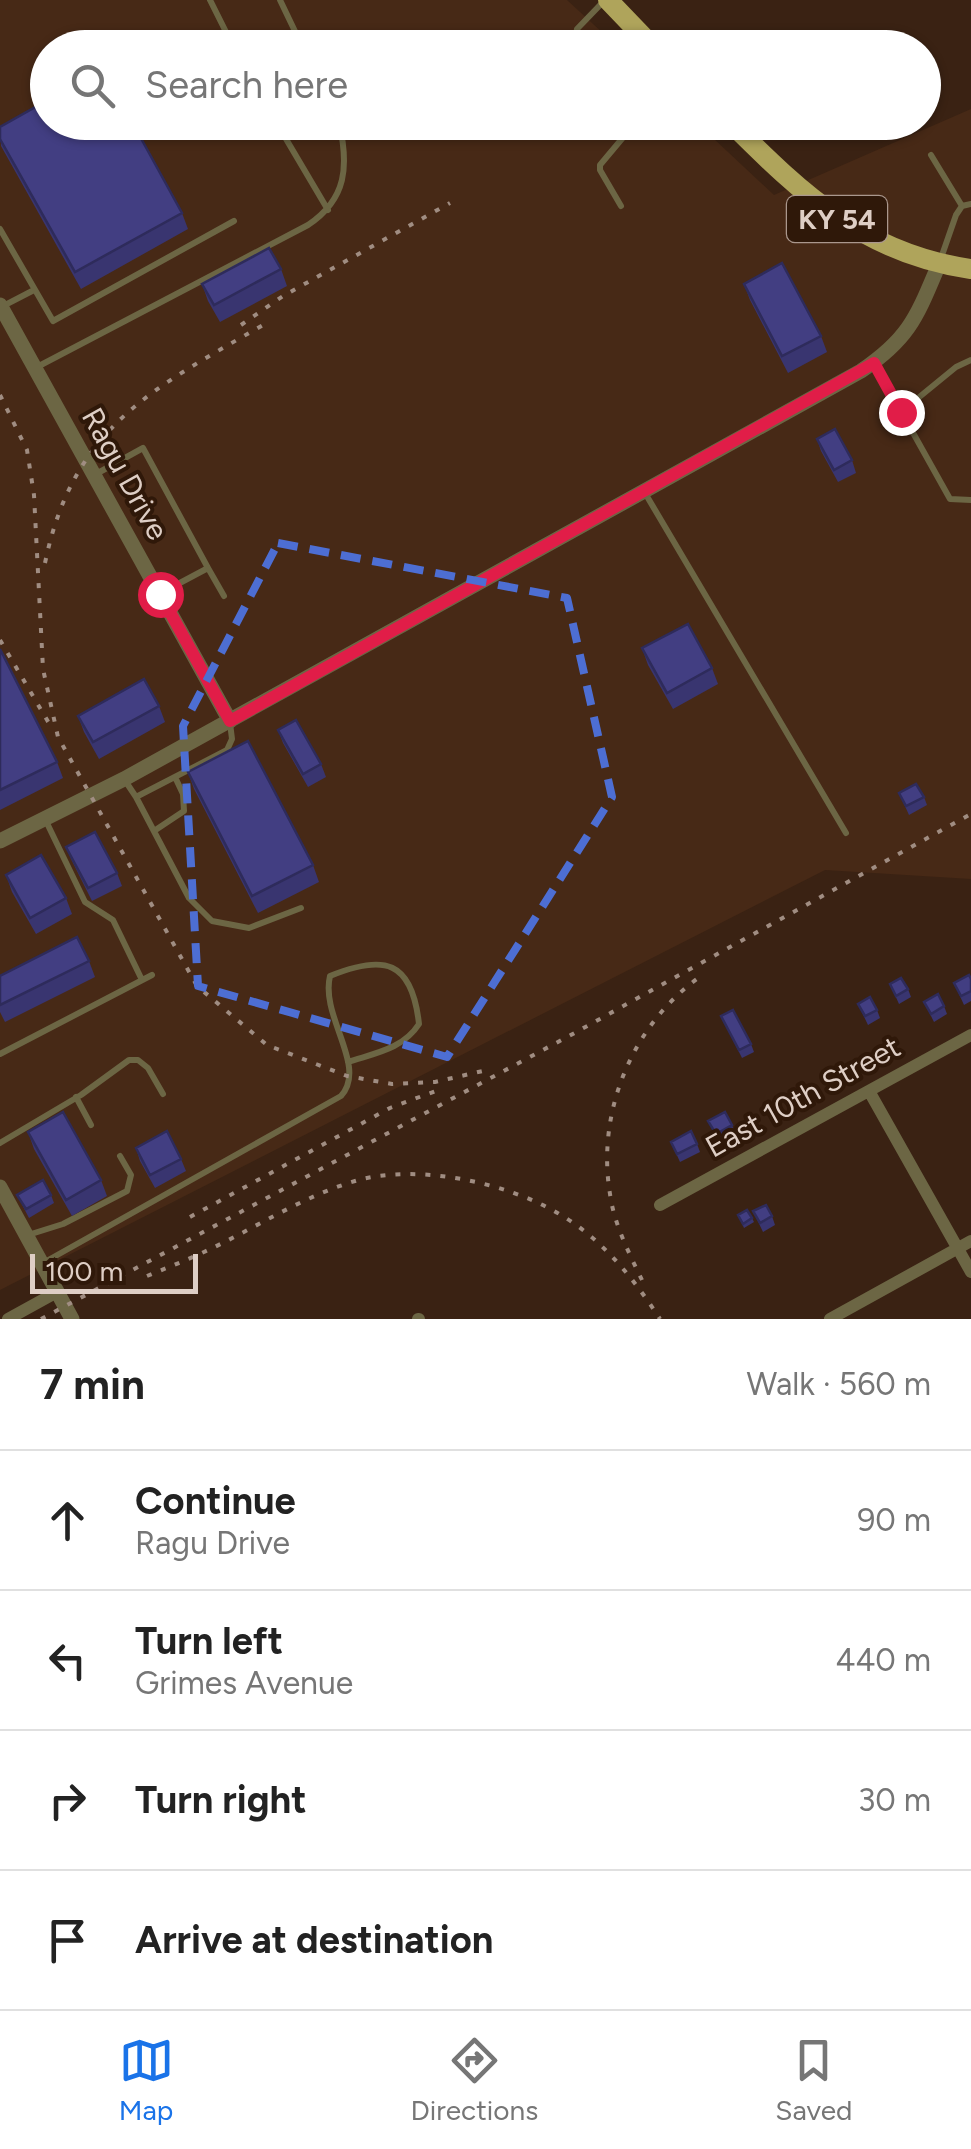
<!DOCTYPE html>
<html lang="en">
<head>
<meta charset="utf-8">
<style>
  :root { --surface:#fff; --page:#f2f2f2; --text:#222; --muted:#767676; --line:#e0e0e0; --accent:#1a73e8 }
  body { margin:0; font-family:Figtree,sans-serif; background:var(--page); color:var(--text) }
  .scale { position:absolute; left:30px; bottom:25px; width:168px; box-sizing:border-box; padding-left:10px; border:5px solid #decec5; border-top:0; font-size:28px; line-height:35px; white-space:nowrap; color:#decec5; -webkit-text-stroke:8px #2f1809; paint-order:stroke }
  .stop { position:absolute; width:30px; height:30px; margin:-22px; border:8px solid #e11d48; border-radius:50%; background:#fff }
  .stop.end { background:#e11d48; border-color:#fff; box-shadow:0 2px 10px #0008 }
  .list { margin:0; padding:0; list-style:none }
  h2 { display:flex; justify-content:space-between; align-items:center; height:130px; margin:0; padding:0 40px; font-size:42px }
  h2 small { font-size:32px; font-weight:400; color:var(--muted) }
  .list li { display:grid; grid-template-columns:65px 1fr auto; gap:30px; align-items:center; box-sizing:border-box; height:140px; padding:0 40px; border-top:2px solid var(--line) }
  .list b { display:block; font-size:38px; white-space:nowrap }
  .list p { margin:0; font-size:32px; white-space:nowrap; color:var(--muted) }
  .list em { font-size:32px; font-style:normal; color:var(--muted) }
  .icon { flex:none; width:55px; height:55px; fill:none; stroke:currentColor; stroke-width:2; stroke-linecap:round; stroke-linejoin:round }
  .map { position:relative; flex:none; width:971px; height:1319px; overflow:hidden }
  .search { position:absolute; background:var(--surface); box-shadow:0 2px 8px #0004; left:30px; right:30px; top:30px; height:110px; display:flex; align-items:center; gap:25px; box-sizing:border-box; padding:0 35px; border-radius:55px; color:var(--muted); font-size:38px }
  .sheet { height:690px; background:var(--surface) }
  nav { display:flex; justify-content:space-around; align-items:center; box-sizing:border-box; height:140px; border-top:2px solid var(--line); background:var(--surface); font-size:28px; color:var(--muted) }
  nav a { display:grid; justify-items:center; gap:5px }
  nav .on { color:var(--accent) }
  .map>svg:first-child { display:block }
  .built { fill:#472916 }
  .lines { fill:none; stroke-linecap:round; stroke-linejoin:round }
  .service { stroke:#6c6644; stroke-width:6 }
  .minor { stroke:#6c6644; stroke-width:12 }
  .tertiary { stroke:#6c6644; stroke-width:15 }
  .primary { stroke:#afa45b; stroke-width:20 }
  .rail { stroke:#a08d82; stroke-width:4; stroke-dasharray:5 10; stroke-linecap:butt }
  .wall { fill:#393570 }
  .building { fill:#423e82; stroke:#2e2b5b; stroke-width:2.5 }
  .route { stroke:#e11d48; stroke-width:12 }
  .marked { fill:none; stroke:#4d6ed3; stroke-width:8; stroke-dasharray:20 12; stroke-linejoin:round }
  .labels { text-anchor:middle; stroke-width:8; stroke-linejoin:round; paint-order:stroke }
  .shield { fill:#2f1809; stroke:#aa978d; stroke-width:2.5 }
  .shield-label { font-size:28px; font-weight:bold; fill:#decec5 }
  .street-label { font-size:30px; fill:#decec5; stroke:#2f1809 }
</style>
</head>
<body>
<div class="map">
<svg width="971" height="1319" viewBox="0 0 971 1319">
  <rect width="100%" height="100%" fill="#3a2213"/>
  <path class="built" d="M0 0H567L618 47 48 48V122L697 123 774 195 971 109V879L825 870 0 1290Z"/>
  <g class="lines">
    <path class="service" d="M210 0 234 48
      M280 0 303 48
      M580 48 575 42 577 29 604 1
      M276 122 328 210
      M931 155 962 206
      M621 206 600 170V165L636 122
      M0 229 53 321 234 221
      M940 261 956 215 962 206 971 204
      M1 307 34 290
      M874 363 950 499 971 500
      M37 367 308 225C347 199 349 166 339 122
      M901 412 956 367 971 360
      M96 474 143 448 208 568 161 593
      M645 493 846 833
      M208 568 224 596
      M124 779 136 797 227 750 232 739 230 723
      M136 797 189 898 212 921 249 928 301 908
      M45 819 85 902 113 920 142 980
      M154 831 184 811 183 794 175 777
      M0 1054 152 975
      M76 1097 91 1125
      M0 1143 81 1095 129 1060H138L148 1068 163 1094
      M28 1235 63 1224 127 1191 131 1175 120 1156
      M43 1263 341 1096C368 1066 320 1017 330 976 384 954 412 960 419 1024 403 1049 375 1053 348 1062"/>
    <path class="minor" d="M869 1091 971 1272
      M660 1205 971 1035
      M8 1319 57 1292
      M418 1319H419
      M830 1319 971 1241"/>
    <path class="tertiary" d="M0 305 230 721
      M0 841 124 779 861 371C910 338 917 316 939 264
      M0 1187 72 1319"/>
    <path class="primary" d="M608 0 654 48
      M730 122C803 195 865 254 971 269"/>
    <path class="rail" d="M241 325 283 296 450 203
      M0 395 27 450 34 495 43 669 58 737 197 986 267 1045 347 1076 392 1084 435 1082 487 1070
      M45 563C73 427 152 389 263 325
      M0 640 50 725
      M190 1217 390 1108 441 1089
      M147 1276C166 1268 185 1261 204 1252 254 1229 301 1197 355 1181 416 1163 507 1182 561 1215 603 1240 634 1279 660 1319
      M642 1280C629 1253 614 1224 610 1194 596 1110 634 1021 704 974
      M41 1319 569 1036 971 814"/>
  </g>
  <path class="wall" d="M0 127 182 213 188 229 81 289 1 146Z
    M281 269 287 286 220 322 208 301 202 284Z
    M744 284 821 336 827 352 788 373 750 300Z
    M817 439 852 460 856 473 838 482 821 451Z
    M642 648 712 668 718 684 673 709 648 665Z
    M0 649 57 762 63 778 0 810Z
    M159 706 165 722 99 759 84 732 78 716Z
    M278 730 321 764 326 777 308 787 283 743Z
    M188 772 313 865 319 882 258 913 194 789Z
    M899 793 924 797 927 805 909 815Z
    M66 847 117 873 122 886 92 901 71 859Z
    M6 875 66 898 72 914 36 934 12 892Z
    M89 961 95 977 5 1022 0 1012V976Z
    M971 979V1001L964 1005 954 983Z
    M890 984 908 989 911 997 899 1004Z
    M924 1002 944 1006 947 1014 934 1022Z
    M858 1004 877 1010 880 1018 868 1025Z
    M721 1016 751 1044 754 1052 742 1058Z
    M708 1121 732 1125 735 1133 719 1142Z
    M28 1132 101 1180 107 1196 72 1216 34 1149Z
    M671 1142 697 1144 700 1152 680 1162Z
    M136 1148 181 1159 186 1171 155 1188 140 1161Z
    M17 1195H51L54 1203 29 1218Z
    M753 1211 772 1216 775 1225 763 1232Z
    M738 1215 752 1218 754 1222 744 1228Z"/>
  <path class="building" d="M552 41 558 48H544Z
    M48 100V122H132L182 213 75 272 0 139V127Z
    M269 248 281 269 214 305 202 284Z
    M782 263 821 336 782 356 744 284Z
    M835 429 852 460 834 470 817 439Z
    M688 624 712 668 667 693 642 648Z
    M0 649 57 762 0 790Z
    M144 679 159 706 93 742 78 716Z
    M296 720 321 764 303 774 278 730Z
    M248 741 313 865 252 896 188 772Z
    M916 784 924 797 906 806 899 793Z
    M95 832 117 873 88 888 66 847Z
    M41 855 66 898 30 918 6 875Z
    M77 937 89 961 0 1005V976Z
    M969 975 971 979V991L961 996 954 983Z
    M901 978 908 989 896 996 890 984Z
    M938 994 944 1006 931 1014 924 1002Z
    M870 997 877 1010 865 1016 858 1004Z
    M733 1010 751 1044 739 1050 721 1016Z
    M63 1112 101 1180 66 1200 28 1132Z
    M725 1112 732 1125 716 1134 708 1121Z
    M167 1131 181 1159 150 1175 136 1148Z
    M691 1131 697 1144 677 1154 671 1142Z
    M43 1180 51 1195 26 1209 17 1195Z
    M766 1205 772 1216 760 1223 753 1211Z
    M747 1210 752 1218 743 1224 738 1215Z"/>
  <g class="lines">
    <path class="route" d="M160 594 230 721 874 363 901 412"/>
  </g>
  <path class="marked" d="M278 543 567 598 612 797 447 1057 198 986 183 726Z"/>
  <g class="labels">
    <rect class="shield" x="787" y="196" width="100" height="46" rx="8"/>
    <g class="shield-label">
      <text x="837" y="229">KY 54</text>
    </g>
    <g class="street-label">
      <text transform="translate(125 474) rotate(61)" y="10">Ragu Drive</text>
      <text transform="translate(803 1097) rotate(-29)" y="10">East 10th Street</text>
    </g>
  </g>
</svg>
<div class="scale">100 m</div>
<div class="stop" style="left:160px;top:594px"></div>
<div class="stop end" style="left:901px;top:412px"></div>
<div class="search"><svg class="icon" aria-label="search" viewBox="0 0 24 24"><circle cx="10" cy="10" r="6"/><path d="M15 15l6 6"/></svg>Search here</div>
</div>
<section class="sheet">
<h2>7 min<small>Walk · 560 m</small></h2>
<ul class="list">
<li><svg class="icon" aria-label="ahead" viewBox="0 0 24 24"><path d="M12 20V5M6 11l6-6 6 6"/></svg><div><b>Continue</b><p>Ragu Drive</p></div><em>90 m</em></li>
<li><svg class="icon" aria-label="left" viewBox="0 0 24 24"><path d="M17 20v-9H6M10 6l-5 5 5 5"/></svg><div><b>Turn left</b><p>Grimes Avenue</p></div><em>440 m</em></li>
<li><svg class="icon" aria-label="right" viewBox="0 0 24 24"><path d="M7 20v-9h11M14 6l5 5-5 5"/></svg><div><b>Turn right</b></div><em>30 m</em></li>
<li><svg class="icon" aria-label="arrive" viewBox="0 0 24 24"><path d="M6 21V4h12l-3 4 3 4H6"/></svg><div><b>Arrive at destination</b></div></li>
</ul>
</section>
<nav>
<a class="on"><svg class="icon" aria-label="map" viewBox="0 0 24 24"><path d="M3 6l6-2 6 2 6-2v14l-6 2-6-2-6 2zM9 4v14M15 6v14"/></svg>Map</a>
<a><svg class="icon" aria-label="directions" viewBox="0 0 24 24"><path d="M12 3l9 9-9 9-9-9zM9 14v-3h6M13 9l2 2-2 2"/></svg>Directions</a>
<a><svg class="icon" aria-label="saved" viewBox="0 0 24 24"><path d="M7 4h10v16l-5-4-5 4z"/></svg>Saved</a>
</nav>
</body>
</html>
